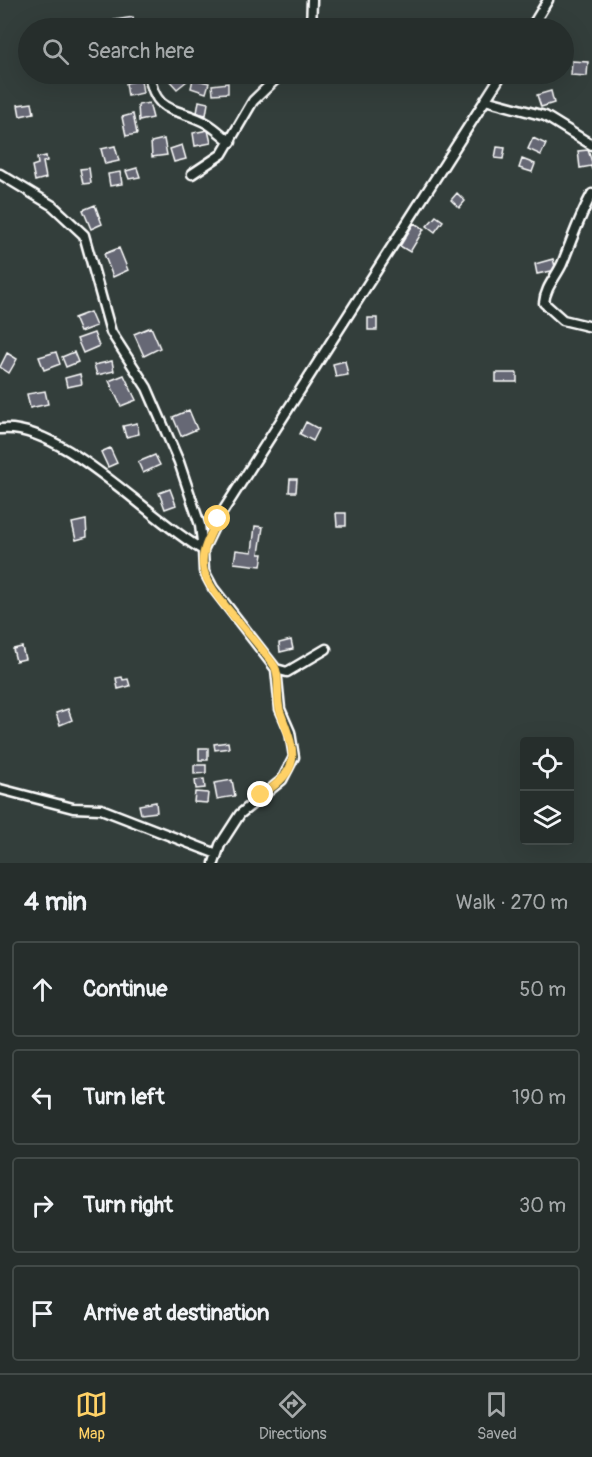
<!DOCTYPE html>
<html lang="en">
<head>
<meta charset="utf-8">
<style>
  :root { --surface:#262e2c; --page:#323a38; --text:#f1f3f6; --muted:#a4a8a9; --line:#424a48; --accent:#ffd166 }
  body { margin:0; font-family:Pangolin,sans-serif; background:var(--page); color:var(--text) }
  .controls { position:absolute; right:18px; bottom:18px; display:grid; overflow:hidden; border-radius:6px; box-shadow:0 6px 24px #0002 }
  .controls button { width:54px; height:54px; display:grid; place-items:center; padding:0; border:0; border-bottom:2px solid var(--line); background:var(--surface); color:var(--text); font:30px sans-serif }
  .stop { position:absolute; width:18px; height:18px; margin:-14px; border:4px solid #ffd166; border-radius:50%; background:#fff }
  .stop.end { background:#ffd166; border-color:#fff; box-shadow:0 2px 6px #0008 }
  .list { margin:0; padding:0; list-style:none }
  h2 { display:flex; justify-content:space-between; align-items:center; height:78px; margin:0; padding:0 24px; font-size:26px }
  h2 small { font-size:20px; font-weight:400; color:var(--muted) }
  .list li { display:grid; grid-template-columns:39px 1fr auto; gap:18px; align-items:center; box-sizing:border-box; height:96px; margin:0 12px 12px; padding:0 12px; border:2px solid var(--line); border-radius:6px }
  .list b { display:block; font-size:22px; white-space:nowrap }
  .list em { font-size:20px; font-style:normal; color:var(--muted) }
  .icon { flex:none; width:33px; height:33px; fill:none; stroke:currentColor; stroke-width:2; stroke-linecap:round; stroke-linejoin:round }
  .map { position:relative; flex:none; width:592px; height:863px; overflow:hidden }
  .search { position:absolute; background:var(--surface); box-shadow:0 6px 24px #0002; left:18px; right:18px; top:18px; height:66px; display:flex; align-items:center; gap:15px; box-sizing:border-box; padding:0 21px; border-radius:33px; color:var(--muted); font-size:22px }
  .sheet { height:510px; background:var(--surface) }
  nav { display:flex; justify-content:space-around; align-items:center; box-sizing:border-box; height:84px; border-top:2px solid var(--line); background:var(--surface); font-size:16px; color:var(--muted) }
  nav a { display:grid; justify-items:center; gap:3px }
  nav .on { color:var(--accent) }
  .map>svg:first-child { display:block }
  .building { fill:#666875; stroke:#fff; stroke-width:1.5 }
  .lines { fill:none; stroke-linecap:round; stroke-linejoin:round }
  .minor-casing { stroke:#fff; stroke-width:13 }
  .minor { stroke:#26332d; stroke-width:8 }
  .route { stroke:#ffd166; stroke-width:8 }
</style>
</head>
<body>
<div class="map">
<svg width="592" height="863" viewBox="0 0 592 863">
  <rect width="100%" height="100%" fill="#333e3b"/>
  <filter id="ink" filterUnits="userSpaceOnUse"><feTurbulence type="fractalNoise" baseFrequency=".0167" numOctaves="2"/><feDisplacementMap in="SourceGraphic" scale="12" xChannelSelector="R" yChannelSelector="G"/><feConvolveMatrix kernelMatrix="1 2 1 2 8 2 1 2 1" color-interpolation-filters="sRGB"/></filter>
  <g filter="url(#ink)">
    <path class="building" d="M133 17 134 26 116 28 114 20Z
      M572 61 588 62 587 76 571 75Z
      M175 74H181L187 81 177 89 168 79Z
      M193 79 209 83 206 93 191 88Z
      M141 80 143 93 128 96 126 83Z
      M228 83V93L213 94 212 85Z
      M551 91 554 103 541 107 537 95Z
      M199 101 208 103 206 115 197 113Z
      M32 103 34 113 20 116 18 105Z
      M149 103 153 118 139 121 138 105Z
      M133 114 137 134 126 136 122 117Z
      M208 130 211 143 195 146 193 133Z
      M533 138 546 144 541 155 528 149Z
      M164 139 167 155 152 157 151 142Z
      M182 145 186 159 174 162 170 149Z
      M115 146 119 161 105 164 101 149Z
      M497 147 505 148 503 159 495 158Z
      M588 150 592 162V170L591 166 580 168 578 151Z
      M46 156 47 161 43 162 46 178 35 181 32 166 38 164 37 158Z
      M522 159 535 164 532 172 519 168Z
      M89 168 91 183 83 184 80 169Z
      M137 168 140 177 129 179 126 171Z
      M120 172 122 184 110 186 108 174Z
      M457 193 465 201 459 208 451 200Z
      M95 205 102 224 91 229 83 210Z
      M436 216 443 221 435 232 427 226Z
      M414 223 424 229 410 252 400 246Z
      M119 248 128 270 113 277 104 254Z
      M553 259 556 270 537 274 535 264Z
      M90 312 96 326 80 332 74 318Z
      M368 318H377V330H368Z
      M151 327 160 348 144 356 134 334Z
      M94 333 99 346 83 353 77 339Z
      M56 352 60 364 44 370 39 357Z
      M74 352 78 362 66 367 62 357Z
      M7 353 17 359 9 373 0 367Z
      M112 361 114 371 97 375 94 365Z
      M345 361 348 375 336 377 333 364Z
      M496 373H517V382H496Z
      M80 374 82 384 67 387 65 378Z
      M124 375 136 400 121 406 109 381Z
      M45 391 48 404 30 408 27 394Z
      M189 410 197 429 181 436 173 417Z
      M306 422 319 429 313 441 300 434Z
      M137 423 139 434 126 437 123 426Z
      M110 448 117 463 108 467 101 452Z
      M155 455 160 465 143 473 138 462Z
      M290 479H297L296 492H289Z
      M170 489 176 505 165 509 159 493Z
      M336 513H346V526H337Z
      M86 520 87 537 76 540 72 523Z
      M255 526 263 527 259 554H263L261 566 234 563 236 550 252 552Z
      M291 640 293 649 280 652 279 643Z
      M22 647 25 659 16 661 13 649Z
      M122 677 123 680 128 679 130 686 118 689 116 678Z
      M68 709 72 720 60 725 56 713Z
      M228 742 229 748 215 750 214 744Z
      M199 748H208V760H199Z
      M194 765H206V773L194 774Z
      M204 779 205 788 196 789 195 780Z
      M232 780 235 796 217 799 214 783Z
      M195 792 208 793 207 803 194 802Z
      M156 802 157 812 141 814 139 805Z"/>
    <g class="lines">
      <g class="minor-casing">
        <path id="minor" d="M311 28 312 0
          M531 28 548 0
          M149 74C156 118 178 106 208 124 216 129 223 136 231 142
          M485 100 545 116 592 145
          M0 174 53 206 84 235 111 332 147 388 179 462 200 525 203 550C149 520 62 422 0 429
          M192 174 222 154 253 101 281 74
          M592 194C579 217 572 240 562 264 556 277 545 288 544 303L563 320 592 327
          M276 669 287 672 326 649
          M0 789 73 808 101 809 217 854
          M214 863 220 845 240 814 282 780 294 757 290 732 280 709 276 669 213 588 204 571 203 550 218 519 502 74"/>
      </g>
      <use href="#minor" class="minor"/>
    </g>
  </g>
  <g class="lines" filter="url(#ink)">
    <path class="route" d="M218 519C210 536 199 552 204 571 210 595 251 633 266 655 269 659 275 665 276 670 280 683 276 698 280 711 295 752 304 768 261 795"/>
  </g>
</svg>
<div class="controls">
<button><svg class="icon" aria-label="locate" viewBox="0 0 24 24"><circle cx="12" cy="12" r="6"/><path d="M12 2v4M12 18v4M2 12h4M18 12h4"/></svg></button>
<button><svg class="icon" aria-label="layers" viewBox="0 0 24 24"><path d="M12 4l9 5-9 5-9-5zM3 14l9 5 9-5"/></svg></button>
</div>
<div class="stop" style="left:218px;top:519px"></div>
<div class="stop end" style="left:261px;top:795px"></div>
<div class="search"><svg class="icon" aria-label="search" viewBox="0 0 24 24"><circle cx="10" cy="10" r="6"/><path d="M15 15l6 6"/></svg>Search here</div>
</div>
<section class="sheet">
<h2>4 min<small>Walk · 270 m</small></h2>
<ul class="list">
<li><svg class="icon" aria-label="ahead" viewBox="0 0 24 24"><path d="M12 20V5M6 11l6-6 6 6"/></svg><div><b>Continue</b></div><em>50 m</em></li>
<li><svg class="icon" aria-label="left" viewBox="0 0 24 24"><path d="M17 20v-9H6M10 6l-5 5 5 5"/></svg><div><b>Turn left</b></div><em>190 m</em></li>
<li><svg class="icon" aria-label="right" viewBox="0 0 24 24"><path d="M7 20v-9h11M14 6l5 5-5 5"/></svg><div><b>Turn right</b></div><em>30 m</em></li>
<li><svg class="icon" aria-label="arrive" viewBox="0 0 24 24"><path d="M6 21V4h12l-3 4 3 4H6"/></svg><div><b>Arrive at destination</b></div></li>
</ul>
</section>
<nav>
<a class="on"><svg class="icon" aria-label="map" viewBox="0 0 24 24"><path d="M3 6l6-2 6 2 6-2v14l-6 2-6-2-6 2zM9 4v14M15 6v14"/></svg>Map</a>
<a><svg class="icon" aria-label="directions" viewBox="0 0 24 24"><path d="M12 3l9 9-9 9-9-9zM9 14v-3h6M13 9l2 2-2 2"/></svg>Directions</a>
<a><svg class="icon" aria-label="saved" viewBox="0 0 24 24"><path d="M7 4h10v16l-5-4-5 4z"/></svg>Saved</a>
</nav>
</body>
</html>
